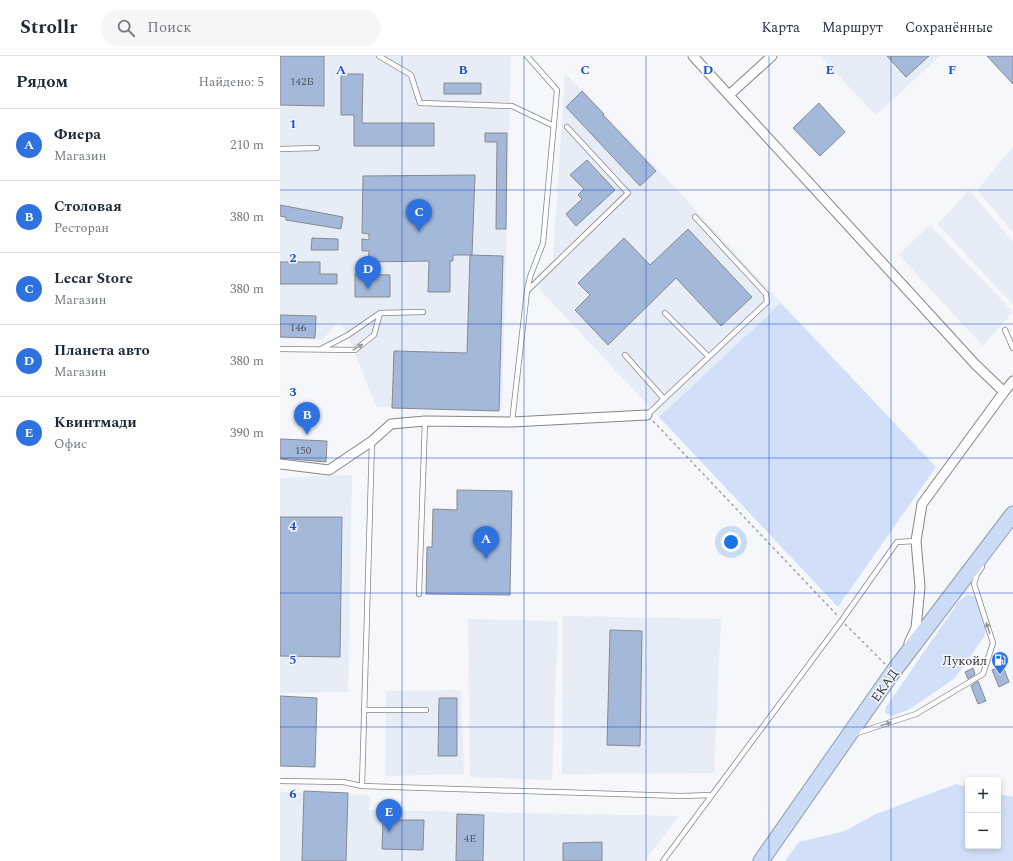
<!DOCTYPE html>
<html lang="ru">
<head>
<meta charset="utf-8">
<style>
  :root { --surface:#fff; --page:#f6f6f7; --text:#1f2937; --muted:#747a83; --line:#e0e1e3; --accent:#2d72de }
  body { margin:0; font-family:Spectral,serif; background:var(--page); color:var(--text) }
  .controls { position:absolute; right:12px; bottom:12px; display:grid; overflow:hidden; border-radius:4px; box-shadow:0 2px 6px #0003 }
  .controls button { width:36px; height:36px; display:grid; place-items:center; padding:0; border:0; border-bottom:1px solid var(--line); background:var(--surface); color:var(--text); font:20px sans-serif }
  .you { position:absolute; left:451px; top:486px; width:14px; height:14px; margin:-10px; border:3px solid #fff; border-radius:50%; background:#1a73e8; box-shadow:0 0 0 6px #1a73e833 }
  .badge { display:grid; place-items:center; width:26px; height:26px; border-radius:50%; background:var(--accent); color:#fff; font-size:13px; font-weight:700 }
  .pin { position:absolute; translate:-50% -33px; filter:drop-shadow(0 1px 2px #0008) }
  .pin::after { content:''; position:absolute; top:21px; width:14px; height:12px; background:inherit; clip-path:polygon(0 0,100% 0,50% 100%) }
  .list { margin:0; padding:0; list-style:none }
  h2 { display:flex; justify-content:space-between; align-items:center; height:52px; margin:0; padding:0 16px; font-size:17px }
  h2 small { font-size:13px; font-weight:400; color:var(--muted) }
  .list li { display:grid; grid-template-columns:26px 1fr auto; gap:12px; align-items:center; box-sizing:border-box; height:72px; padding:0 16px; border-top:1px solid var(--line) }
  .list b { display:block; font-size:15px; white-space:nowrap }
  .list p { margin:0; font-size:13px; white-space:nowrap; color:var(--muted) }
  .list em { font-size:13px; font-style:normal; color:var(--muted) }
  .icon { flex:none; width:22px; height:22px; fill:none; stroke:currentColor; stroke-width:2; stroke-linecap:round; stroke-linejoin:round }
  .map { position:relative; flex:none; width:733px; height:805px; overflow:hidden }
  header { display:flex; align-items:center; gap:24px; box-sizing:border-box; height:56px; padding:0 20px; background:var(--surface); border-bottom:1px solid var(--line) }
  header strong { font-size:19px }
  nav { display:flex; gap:22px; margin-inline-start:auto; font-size:14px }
  .search { width:280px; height:36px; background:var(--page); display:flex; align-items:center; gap:10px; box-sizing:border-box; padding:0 14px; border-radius:22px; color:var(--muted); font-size:15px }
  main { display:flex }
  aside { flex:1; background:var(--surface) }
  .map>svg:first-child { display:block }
  .built { fill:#e6edf7 }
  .green { fill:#d1e0f8 }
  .building { fill:#a4b8d9; stroke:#888a8e }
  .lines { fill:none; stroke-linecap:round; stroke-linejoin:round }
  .service-casing { stroke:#848689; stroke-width:6 }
  .minor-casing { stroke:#848689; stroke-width:11 }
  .trunk-casing { stroke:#8f9cb1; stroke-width:17 }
  .path { stroke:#a3a5a7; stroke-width:1.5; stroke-dasharray:3 3; stroke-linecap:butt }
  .service { stroke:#fff; stroke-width:4.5 }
  .minor { stroke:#fff; stroke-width:9 }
  .trunk { stroke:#ccdcf6; stroke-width:15 }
  .oneway { fill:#9a9a9b }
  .grid { fill:none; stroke:#1d4ed8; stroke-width:1; stroke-opacity:0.55 }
  .labels { text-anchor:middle; stroke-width:3; stroke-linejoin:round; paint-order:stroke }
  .number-label { font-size:11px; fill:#505660 }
  .poi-label { font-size:13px; fill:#343537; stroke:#f5f7fa; text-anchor:end }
  .street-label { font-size:13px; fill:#343537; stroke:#f5f7fa }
  .grid-label { font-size:13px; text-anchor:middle; font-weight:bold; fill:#1d4ed8; stroke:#f5f7fa; stroke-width:3; stroke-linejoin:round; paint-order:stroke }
</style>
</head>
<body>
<header>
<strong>Strollr</strong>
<div class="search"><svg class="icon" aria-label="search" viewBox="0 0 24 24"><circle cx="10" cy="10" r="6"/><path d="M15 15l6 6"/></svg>Поиск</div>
<nav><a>Карта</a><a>Маршрут</a><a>Сохранённые</a></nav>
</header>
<main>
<aside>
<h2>Рядом<small>Найдено: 5</small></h2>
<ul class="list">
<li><span class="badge">A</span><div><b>Фиера</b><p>Магазин</p></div><em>210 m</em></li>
<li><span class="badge">B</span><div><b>Столовая</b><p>Ресторан</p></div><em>380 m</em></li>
<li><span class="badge">C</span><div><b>Lecar Store</b><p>Магазин</p></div><em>380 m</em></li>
<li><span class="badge">D</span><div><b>Планета авто</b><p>Магазин</p></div><em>380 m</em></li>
<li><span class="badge">E</span><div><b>Квинтмади</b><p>Офис</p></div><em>390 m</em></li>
</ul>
</aside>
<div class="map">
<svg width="733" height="805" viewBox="0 0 733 805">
  <rect width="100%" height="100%" fill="#f5f7fa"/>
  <path class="built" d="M0 0H231L222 354 96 351 68 279 59 265 42 284 0 282Z
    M540 0H660L596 59Z
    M285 17 388 124 501 247 379 361 266 240 253 224 273 203Z
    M733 91V176L697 134Z
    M689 134 733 186V249L658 168Z
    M650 169 733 256 703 290 619 199Z
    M72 419 68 636 0 637V422Z
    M283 560 441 563 434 717 282 718Z
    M188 563 278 565 272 724 190 721Z
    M181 634 184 718 105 720 106 635Z
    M0 736 90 739 89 754 399 760 364 805H0Z"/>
  <path class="green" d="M501 247 656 411 558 551 379 361Z
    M687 539 695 540 706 572 704 581 675 622 630 653 613 660 605 657 606 651 679 545Z
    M676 728 688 731V790H718V738L733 741V805H505L519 786 565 775 596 758Z"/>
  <path class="building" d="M0 0H44V50L0 49Z
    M607 0H649L626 21Z
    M707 0H733V28Z
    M61 18H83L82 67H154V90H74V59H61Z
    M164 27H201V38H164Z
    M302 35 324 58 323 59 376 115 360 130 286 51Z
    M539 47 565 76 540 100 513 72Z
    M205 77H227L226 173H216L217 86H205Z
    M307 104 335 134 296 170 286 158 302 143 298 139 304 133 290 119Z
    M195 119 192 199H173V205H170V236H148L149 205 88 206 89 195H82V183L89 184V178L82 177 83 120Z
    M0 149 63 161 61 173 6 164V161L0 160Z
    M408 173 472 241 441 270 396 222 328 289 295 254 310 239 298 227 344 182 370 209Z
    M32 182 58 183V194H31Z
    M190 199 223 200 219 355 112 352 114 295 187 297Z
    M0 206H40V218H57V228H0Z
    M75 218 110 219V241H75Z
    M0 259 36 260 35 282 0 281Z
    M0 383 47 385 46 406 0 402Z
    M177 434 232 435 230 539 146 538 147 491H152L153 453 177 454Z
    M0 461H62L60 601 0 600Z
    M330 574 362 575 360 690 327 689Z
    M723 610 729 626 719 631 712 614Z
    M693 612 695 618 688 623 685 616Z
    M698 625 706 645 698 648 691 630Z
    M0 640 37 642 35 711 0 710Z
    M159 642H177V700H158Z
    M24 735 68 737 66 805H22Z
    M177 758 204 759 203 805H176Z
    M103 764H144L143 794 102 793Z
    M322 786V805H283V787Z"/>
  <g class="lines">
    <g class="service-casing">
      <path id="service" d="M99 0 131 19 140 47 232 50 274 70
        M0 93 37 92
        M247 235 250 221 263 187 277 34 247 0
        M385 257 429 301
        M725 274 733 292
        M0 293 75 294 94 279 100 257
        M41 293 68 279 100 257 143 256
        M345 299 384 343
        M367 359 487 246 486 238 415 161
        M232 366 247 235 348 137 287 71
        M139 538 145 365
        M84 654H146
        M574 678 636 658 703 618 713 587 694 528 697 518 702 511
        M0 725 63 726 82 730 401 740 432 739
        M82 730 92 385
        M383 805 562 564 617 486 636 485"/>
    </g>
    <g class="minor-casing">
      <path id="minor" d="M413 0 695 308 724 336
        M449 39 492 0
        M0 408 49 414 92 385 111 368 145 365 232 366 367 359
        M629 587 636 572 640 531 636 485 642 448 724 336 733 325"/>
    </g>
    <g class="trunk-casing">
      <path id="trunk" d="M481 805 613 616 733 458"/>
    </g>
    <path class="path" d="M373 365 557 559
      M565 568 605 608"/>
    <use href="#service" class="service"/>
    <use href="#minor" class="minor"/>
    <use href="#trunk" class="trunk"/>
  </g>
  <defs><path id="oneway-solid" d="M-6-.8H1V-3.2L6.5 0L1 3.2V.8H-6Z"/></defs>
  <g class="oneway">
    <use href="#oneway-solid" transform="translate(78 291) rotate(-31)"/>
    <use href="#oneway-solid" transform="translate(708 572) rotate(-108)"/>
    <use href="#oneway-solid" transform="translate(606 668) rotate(-18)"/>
  </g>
  <path class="grid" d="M122 0V805M244 0V805M366 0V805M489 0V805M611 0V805M0 134H733M0 268H733M0 402H733M0 537H733M0 671H733"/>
  <defs>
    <g id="fuel-pin" transform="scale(0.9)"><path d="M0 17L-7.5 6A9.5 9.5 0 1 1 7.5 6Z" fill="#2d72de" stroke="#f5f7fa"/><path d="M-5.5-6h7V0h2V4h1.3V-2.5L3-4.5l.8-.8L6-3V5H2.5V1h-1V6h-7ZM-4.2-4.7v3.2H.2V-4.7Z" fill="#fff"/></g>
  </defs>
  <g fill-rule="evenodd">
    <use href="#fuel-pin" x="720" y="604"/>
  </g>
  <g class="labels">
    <g class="number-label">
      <text x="22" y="29">142Б</text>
      <text x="18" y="275">146</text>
      <text x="23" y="398">150</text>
      <text x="190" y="786">4Е</text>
    </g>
    <g class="poi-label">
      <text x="707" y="609">Лукойл</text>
    </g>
    <g class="street-label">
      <text transform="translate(604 629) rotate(-55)" y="5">ЕКАД</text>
    </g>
  </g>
  <g class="grid-label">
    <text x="61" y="18">A</text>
    <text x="183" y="18">B</text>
    <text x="305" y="18">C</text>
    <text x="428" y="18">D</text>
    <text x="550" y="18">E</text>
    <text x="672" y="18">F</text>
    <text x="13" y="72">1</text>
    <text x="13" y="206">2</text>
    <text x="13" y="340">3</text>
    <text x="13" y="474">4</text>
    <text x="13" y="608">5</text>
    <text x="13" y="742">6</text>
  </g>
</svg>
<div class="controls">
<button>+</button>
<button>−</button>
</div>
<div class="you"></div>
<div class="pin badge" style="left:206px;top:503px">A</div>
<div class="pin badge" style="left:27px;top:379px">B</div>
<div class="pin badge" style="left:139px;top:176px">C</div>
<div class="pin badge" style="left:88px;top:233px">D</div>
<div class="pin badge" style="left:109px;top:776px">E</div>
</div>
</main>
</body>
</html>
